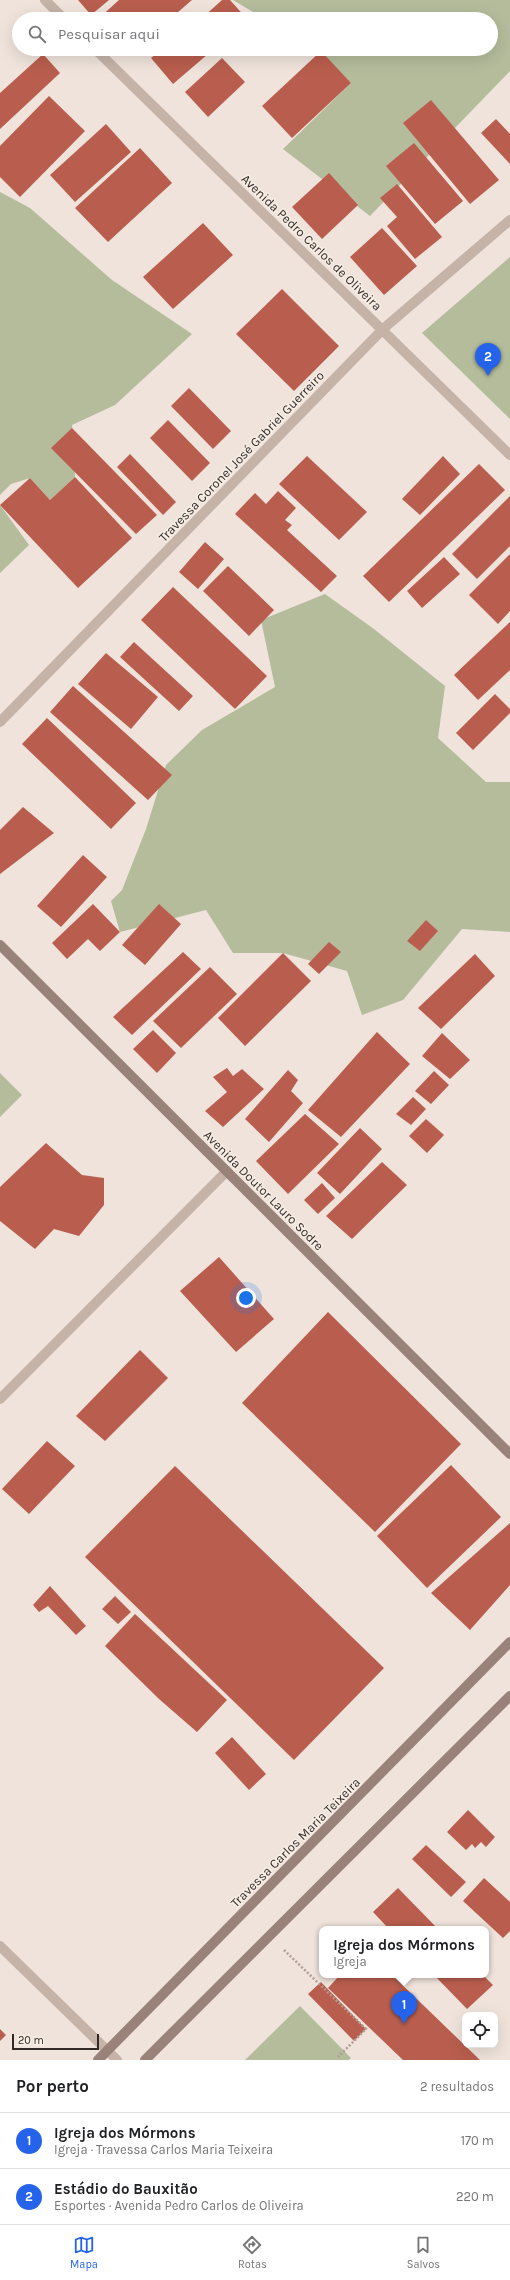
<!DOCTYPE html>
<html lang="pt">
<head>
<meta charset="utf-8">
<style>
  :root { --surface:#fff; --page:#f2f2f2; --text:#202124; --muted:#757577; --line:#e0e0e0; --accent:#2563eb }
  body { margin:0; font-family:Karla,sans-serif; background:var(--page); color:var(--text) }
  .controls { position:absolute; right:12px; bottom:12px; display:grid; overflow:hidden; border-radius:8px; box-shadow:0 4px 16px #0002 }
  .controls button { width:36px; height:36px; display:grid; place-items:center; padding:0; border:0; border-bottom:1px solid var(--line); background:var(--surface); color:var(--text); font:20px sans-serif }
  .scale { position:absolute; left:12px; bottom:10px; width:87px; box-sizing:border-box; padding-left:4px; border:2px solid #332a27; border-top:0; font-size:11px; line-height:14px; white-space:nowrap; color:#332a27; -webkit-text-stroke:3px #f7eee6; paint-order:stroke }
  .you { position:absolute; left:246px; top:1298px; width:14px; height:14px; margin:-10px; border:3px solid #fff; border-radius:50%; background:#1a73e8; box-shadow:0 0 0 6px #1a73e833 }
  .badge { display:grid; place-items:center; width:26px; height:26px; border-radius:50%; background:var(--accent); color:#fff; font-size:13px; font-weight:700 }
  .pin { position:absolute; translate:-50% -33px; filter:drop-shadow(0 1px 2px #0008) }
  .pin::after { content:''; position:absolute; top:21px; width:14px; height:12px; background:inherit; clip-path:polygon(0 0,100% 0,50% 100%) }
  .popup { position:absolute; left:319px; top:1926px; width:170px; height:52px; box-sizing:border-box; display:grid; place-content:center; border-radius:8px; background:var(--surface); filter:drop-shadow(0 1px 3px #0005); font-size:13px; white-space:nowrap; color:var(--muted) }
  .popup b { font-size:15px; color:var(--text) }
  .popup::after { content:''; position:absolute; left:50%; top:100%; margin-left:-8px; border:8px solid transparent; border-top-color:var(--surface) }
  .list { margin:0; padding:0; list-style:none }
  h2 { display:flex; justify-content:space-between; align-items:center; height:52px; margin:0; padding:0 16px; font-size:17px }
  h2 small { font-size:13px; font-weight:400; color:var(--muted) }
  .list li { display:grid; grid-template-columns:26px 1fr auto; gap:12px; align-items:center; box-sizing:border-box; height:56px; padding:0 16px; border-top:1px solid var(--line) }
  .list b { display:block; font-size:15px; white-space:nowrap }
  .list p { margin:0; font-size:13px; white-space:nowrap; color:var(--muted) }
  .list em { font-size:13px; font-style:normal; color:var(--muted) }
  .icon { flex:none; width:22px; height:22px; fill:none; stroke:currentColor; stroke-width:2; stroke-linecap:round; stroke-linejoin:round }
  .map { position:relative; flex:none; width:510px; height:2060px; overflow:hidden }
  .search { position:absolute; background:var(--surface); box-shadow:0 4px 16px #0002; left:12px; right:12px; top:12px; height:44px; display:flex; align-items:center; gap:10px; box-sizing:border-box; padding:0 14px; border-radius:22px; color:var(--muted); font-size:15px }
  .sheet { height:164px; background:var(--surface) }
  nav { display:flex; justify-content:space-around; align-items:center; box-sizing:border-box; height:56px; border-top:1px solid var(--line); background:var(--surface); font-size:11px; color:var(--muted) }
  nav a { display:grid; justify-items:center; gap:2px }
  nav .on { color:var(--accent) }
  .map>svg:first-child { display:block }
  .green { fill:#b4bc9c }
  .building { fill:#b95e4e }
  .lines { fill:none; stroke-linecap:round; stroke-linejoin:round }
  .path { stroke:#b19d92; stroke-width:2.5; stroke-dasharray:2 2; stroke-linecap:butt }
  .street { stroke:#c5b3a8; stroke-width:10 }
  .secondary { stroke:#99827a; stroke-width:10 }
  .labels { text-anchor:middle; stroke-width:3; stroke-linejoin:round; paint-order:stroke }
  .street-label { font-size:13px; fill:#332a27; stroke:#f7eee6 }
</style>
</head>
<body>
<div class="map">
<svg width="510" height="2060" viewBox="0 0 510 2060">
  <rect width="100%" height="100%" fill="#efe3db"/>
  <path class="green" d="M233 0H510V71L370 216 283 149 351 83 312 49H491V19H265Z
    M0 192 30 208 112 280 192 334 115 405 72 425 75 477 50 500 30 478 11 484 0 495Z
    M510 257V419L422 333Z
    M0 505 29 545 0 573Z
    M325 594 374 629 445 686 438 738 486 782H510V932L462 929 403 1000 362 1015 347 971 283 953H233L206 910 120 932 111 901 122 890 146 829 166 765 202 730 275 687 261 620Z
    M0 1073 22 1095 0 1117Z
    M300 2006 351 2058 349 2060H245Z"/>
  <path class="building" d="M78 0H109L91 15Z
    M119 0H192L170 19H98Z
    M222 0H230L247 19H201Z
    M123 49H137L129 56Z
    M162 49H204L208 54 173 84 151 58Z
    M321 51 351 83 292 138 262 106Z
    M43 54 60 73 0 129V93Z
    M222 58 245 82 208 117 185 92Z
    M49 96 85 131 20 197 0 177V146Z
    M431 100 499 180 470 204 403 123Z
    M496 119 510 134V164L481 133Z
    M106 124 131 152 75 202 50 175Z
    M414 143 463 201 435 224 386 166Z
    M140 148 172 183 108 242 75 208Z
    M329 173 358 205 322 239 292 207Z
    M397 184 442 237 415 259 387 226 397 217 380 198Z
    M203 223 233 255 173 309 143 277Z
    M382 228 417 266 384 295 350 257Z
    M282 289 339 346 294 391 236 334Z
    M189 388 231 431 213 449 171 406Z
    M168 420 210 463 192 481 150 438Z
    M72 428 157 515 136 534 51 448Z
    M130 454 176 502 163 515 117 467Z
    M307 456 367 512 339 540 279 484Z
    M443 456 460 474 420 515 402 499Z
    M479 464 505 490 389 602 363 576Z
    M75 477 132 538 78 588 0 505 30 478 50 500Z
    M278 491 296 508 285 520 292 525 287 530 337 576 321 592 235 514 255 493 266 504Z
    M510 496V546L477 579 452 554Z
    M205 542 224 559 198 589 179 572Z
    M510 554V611L498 624 469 595Z
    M444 557 460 574 422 608 407 591Z
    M228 566 274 610 249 636 203 591Z
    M173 587 267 676 235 709 141 620Z
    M510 622V670L478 700 454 675Z
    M134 642 193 696 179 711 120 657Z
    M106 653 158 697 131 729 78 684Z
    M73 686 172 775 148 800 50 712Z
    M495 694 510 709V713L473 750 456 733Z
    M47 718 136 803 111 829 22 744Z
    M23 807 54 833 0 874V830Z
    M83 855 107 877 61 927 37 906Z
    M93 904 120 932 100 951 88 939 67 959 52 943Z
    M159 904 181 924 145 965 122 945Z
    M426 920 438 931 420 951 407 941Z
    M329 942 341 952 319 974 308 964Z
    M183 952 201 969 132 1035 113 1017Z
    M283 953 311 981 245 1046 218 1018Z
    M475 954 495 976 441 1029 418 1008Z
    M210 967 237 994 181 1048 153 1021Z
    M153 1030 176 1053 157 1073 133 1049Z
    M377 1032 410 1064 341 1137 308 1110Z
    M442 1033 470 1060 450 1079 422 1056Z
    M227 1068 233 1076 242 1069 264 1089 223 1127 205 1111 227 1092 213 1077Z
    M288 1070 298 1080 291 1091 303 1103 269 1142 245 1119Z
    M434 1071 449 1085 431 1104 415 1091Z
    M413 1097 426 1109 411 1125 396 1114Z
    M305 1114 339 1144 288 1194 256 1161Z
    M426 1119 444 1135 427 1153 409 1136Z
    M360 1128 382 1149 340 1194 317 1173Z
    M46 1143 82 1175 104 1178V1205L79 1236 54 1229 35 1249 0 1221V1187Z
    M382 1162 407 1185 352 1239 326 1216Z
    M322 1183 335 1198 318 1214 304 1200Z
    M219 1257 274 1319 236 1352 180 1291Z
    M328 1312 461 1444 375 1532 242 1403Z
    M140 1350 168 1378 105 1441 76 1416Z
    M47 1441 75 1466 29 1514 2 1489Z
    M451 1465 501 1517 427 1588 377 1536Z
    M175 1466 384 1668 294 1760 85 1557Z
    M510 1523V1585L470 1630 431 1593Z
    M50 1586 86 1626 76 1635 48 1606 39 1612 33 1605Z
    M115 1596 131 1612 118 1624 102 1609Z
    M135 1614 227 1700 197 1732 159 1699 105 1646Z
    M232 1737 266 1774 249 1790 215 1753Z
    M468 1810 495 1837 486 1847 481 1842 475 1848 472 1844 466 1850 447 1832Z
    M426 1845 466 1882 451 1897 412 1859Z
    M484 1878 510 1902V1931L503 1938 463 1901Z
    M398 1888 438 1929H389L373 1912Z
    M340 1975H392L480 2060H403L328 1988Z
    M434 1975H483L493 1985 467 2009Z
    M321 1982 366 2029 354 2041 308 1994Z
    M0 2029 6 2035 0 2041Z"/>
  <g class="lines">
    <path class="path" d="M284 1950 366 2029 338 2057"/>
    <path class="street" d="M45 0 64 19
      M95 49 510 455
      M0 722 383 329 510 220
      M0 1399 227 1171
      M0 1946 117 2060"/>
    <path class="secondary" d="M0 945 510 1454
      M98 2060 510 1642
      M145 2060 510 1696"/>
  </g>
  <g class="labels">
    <g class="street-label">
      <text transform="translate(312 242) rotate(44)" y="5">Avenida Pedro Carlos de Oliveira</text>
      <text transform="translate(241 456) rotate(-46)" y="5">Travessa Coronel José Gabriel Guerreiro</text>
      <text transform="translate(264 1190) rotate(45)" y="5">Avenida Doutor Lauro Sodre</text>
      <text transform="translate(295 1842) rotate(-45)" y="5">Travessa Carlos Maria Teixeira</text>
    </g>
  </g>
</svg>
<div class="controls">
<button><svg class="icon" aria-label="locate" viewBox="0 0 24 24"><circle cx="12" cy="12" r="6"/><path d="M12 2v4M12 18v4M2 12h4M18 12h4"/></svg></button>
</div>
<div class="scale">20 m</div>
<div class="you"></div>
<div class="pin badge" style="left:404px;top:2024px">1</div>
<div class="popup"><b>Igreja dos Mórmons</b>Igreja</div>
<div class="pin badge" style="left:488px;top:376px">2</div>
<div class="search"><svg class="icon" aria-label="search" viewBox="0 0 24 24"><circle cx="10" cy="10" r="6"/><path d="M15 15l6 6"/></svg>Pesquisar aqui</div>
</div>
<section class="sheet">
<h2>Por perto<small>2 resultados</small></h2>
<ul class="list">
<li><span class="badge">1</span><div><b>Igreja dos Mórmons</b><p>Igreja · Travessa Carlos Maria Teixeira</p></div><em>170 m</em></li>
<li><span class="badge">2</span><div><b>Estádio do Bauxitão</b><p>Esportes · Avenida Pedro Carlos de Oliveira</p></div><em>220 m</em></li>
</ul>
</section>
<nav>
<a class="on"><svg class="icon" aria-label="map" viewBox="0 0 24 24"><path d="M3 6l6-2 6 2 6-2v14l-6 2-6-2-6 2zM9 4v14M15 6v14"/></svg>Mapa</a>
<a><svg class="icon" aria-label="directions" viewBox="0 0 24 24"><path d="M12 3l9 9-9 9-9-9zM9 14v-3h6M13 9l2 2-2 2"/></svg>Rotas</a>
<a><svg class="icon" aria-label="saved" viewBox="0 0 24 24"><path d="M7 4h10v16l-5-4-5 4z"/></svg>Salvos</a>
</nav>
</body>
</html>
